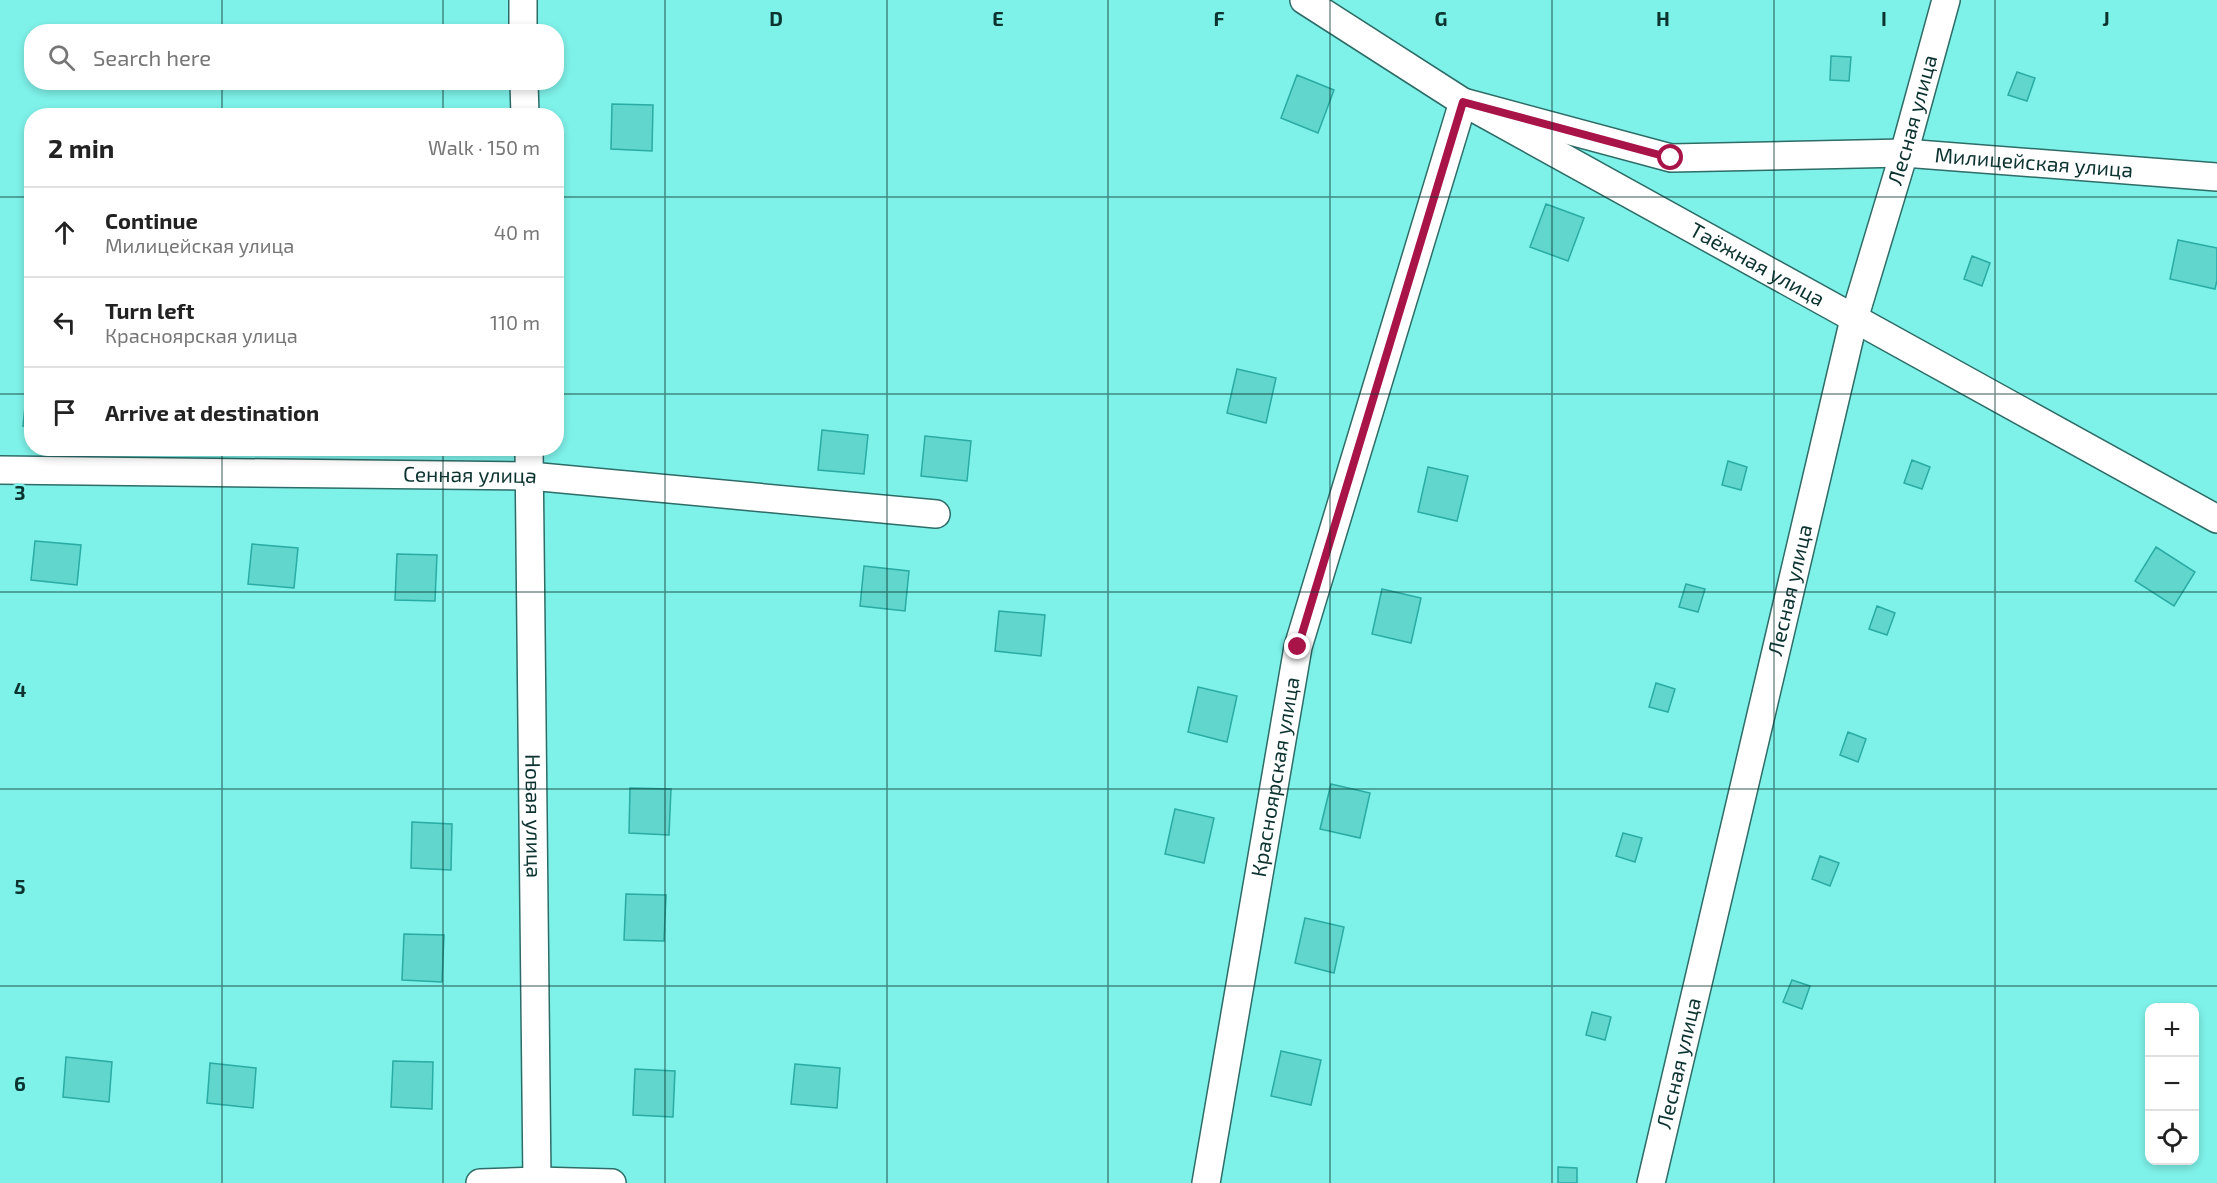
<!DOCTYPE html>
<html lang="en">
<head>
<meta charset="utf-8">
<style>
  :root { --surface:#fff; --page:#f6f6f6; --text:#222; --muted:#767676; --line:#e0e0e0 }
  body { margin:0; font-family:"Exo 2",sans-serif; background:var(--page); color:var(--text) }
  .controls { position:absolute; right:18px; bottom:18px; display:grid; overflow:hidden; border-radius:12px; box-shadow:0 3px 9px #0003 }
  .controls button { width:54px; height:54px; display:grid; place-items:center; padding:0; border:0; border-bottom:2px solid var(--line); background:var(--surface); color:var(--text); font:30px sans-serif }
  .stop { position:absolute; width:18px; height:18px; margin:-14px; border:4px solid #a81448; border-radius:50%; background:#fff }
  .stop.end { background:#a81448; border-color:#fff; box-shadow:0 2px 6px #0008 }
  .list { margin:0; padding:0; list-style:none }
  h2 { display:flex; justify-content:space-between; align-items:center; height:78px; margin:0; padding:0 24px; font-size:26px }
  h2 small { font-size:20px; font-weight:400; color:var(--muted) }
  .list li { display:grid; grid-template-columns:39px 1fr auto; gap:18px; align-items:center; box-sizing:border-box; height:90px; padding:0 24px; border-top:2px solid var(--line) }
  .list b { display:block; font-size:22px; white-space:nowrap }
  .list p { margin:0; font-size:20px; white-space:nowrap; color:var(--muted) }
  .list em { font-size:20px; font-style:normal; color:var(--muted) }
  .icon { flex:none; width:33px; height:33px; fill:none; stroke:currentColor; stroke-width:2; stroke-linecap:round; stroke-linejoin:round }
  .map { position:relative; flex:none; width:2217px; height:1183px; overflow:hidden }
  .search { position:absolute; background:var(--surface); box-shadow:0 3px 9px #0003; left:24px; top:24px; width:540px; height:66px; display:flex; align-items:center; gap:15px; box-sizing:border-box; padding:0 21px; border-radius:24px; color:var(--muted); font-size:22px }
  .panel { position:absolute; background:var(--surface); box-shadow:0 3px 9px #0003; left:24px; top:108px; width:540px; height:348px; border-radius:24px }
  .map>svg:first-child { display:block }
  .building { fill:#60d6cd; stroke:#2aaba3; stroke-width:1.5 }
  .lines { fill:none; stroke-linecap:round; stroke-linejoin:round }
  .minor-casing { stroke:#2d6c67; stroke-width:30 }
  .minor { stroke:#fff; stroke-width:27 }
  .route { stroke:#a81448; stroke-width:8 }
  .grid { fill:none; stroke:#0c3330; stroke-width:1.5; stroke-opacity:0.55 }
  .labels { text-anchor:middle; stroke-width:5; stroke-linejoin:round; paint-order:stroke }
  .street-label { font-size:21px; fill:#0c3330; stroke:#7ef2e9 }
  .grid-label { font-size:20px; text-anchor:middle; font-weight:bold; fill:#0c3330; stroke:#7ef2e9; stroke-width:5; stroke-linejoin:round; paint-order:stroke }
</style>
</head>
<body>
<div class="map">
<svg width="2217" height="1183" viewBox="0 0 2217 1183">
  <rect width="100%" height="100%" fill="#7ef2e9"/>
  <path class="building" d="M1831 56 1851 57 1849 81 1830 80Z
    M2017 72 2035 78 2027 101 2008 95Z
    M1297 75 1334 90 1318 133 1281 118Z
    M612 104 653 105 652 151 611 149Z
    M371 113 411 114V116H371Z
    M1546 204 1584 218 1568 261 1530 247Z
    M2178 240 2217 248V280L2215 289 2170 279Z
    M1972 256 1990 263 1982 286 1964 279Z
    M1237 369 1276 378 1266 423 1227 413Z
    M27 386H32V427L23 426Z
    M822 430 868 435 864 474 818 470Z
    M925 436 971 441 967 481 921 476Z
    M1912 460 1930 467 1922 489 1904 483Z
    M1728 461 1747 467 1741 490 1722 485Z
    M1428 467 1468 476 1457 521 1418 512Z
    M35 541 81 545 77 585 31 580Z
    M252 544 298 548 294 588 248 584Z
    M2156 547 2195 572 2174 606 2135 581Z
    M397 554 437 555 435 601 395 600Z
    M864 566 909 571 905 611 860 606Z
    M1686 584 1705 589 1698 612 1679 607Z
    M1382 589 1421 598 1411 643 1372 634Z
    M1877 606 1895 613 1887 635 1869 629Z
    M999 611 1045 615 1041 656 995 651Z
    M1656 683 1675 689 1668 712 1649 707Z
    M1198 687 1237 696 1227 742 1188 732Z
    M1848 732 1866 739 1858 762 1840 755Z
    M1331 784 1370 793 1360 838 1320 829Z
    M630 788 671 789 669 835 629 833Z
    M1175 809 1214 818 1204 863 1165 854Z
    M412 822 452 824 451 870 411 868Z
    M1623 833 1642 838 1635 862 1616 856Z
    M1820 856 1839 863 1830 886 1812 879Z
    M626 894 666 895 664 941 624 940Z
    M1305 918 1344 927 1334 973 1295 963Z
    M404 934 444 935 442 982 402 980Z
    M1792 980 1810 986 1802 1009 1783 1002Z
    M1592 1012 1611 1017 1605 1040 1586 1035Z
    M1281 1051 1321 1060 1311 1105 1271 1096Z
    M66 1057 112 1062 109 1102 63 1097Z
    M393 1061 433 1062 432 1109 391 1107Z
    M210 1063 256 1068 253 1108 207 1103Z
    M795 1064 840 1068 837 1108 791 1104Z
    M635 1069 675 1071 673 1117 633 1115Z
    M1558 1167 1577 1168V1183H1558Z"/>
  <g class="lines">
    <g class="minor-casing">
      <g id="minor">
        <path d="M523 0V32"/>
        <path id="s1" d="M1304 0 1463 102 2217 519"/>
        <path d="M524 82 525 116"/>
        <path id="s2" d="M529 448 537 1183"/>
        <path id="s3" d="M0 470 530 476 936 514"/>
        <path d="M480 1183 537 1181 612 1183"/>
        <path id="s4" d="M1206 1183 1298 647 1463 102 1671 158 1904 153 2217 177"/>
        <path id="s5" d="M1651 1183 1854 319 1904 153 1946 0"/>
      </g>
    </g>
    <use href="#minor" class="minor"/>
  </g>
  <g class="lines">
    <path class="route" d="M1298 647 1463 102 1671 158"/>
  </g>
  <path class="grid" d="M222 0V32M443 0V32M665 0V1183M887 0V1183M1108 0V1183M1330 0V1183M1552 0V1183M1774 0V1183M1995 0V1183M222 82V116M443 82V116M0 197H32M556 197H2217M0 394H32M556 394H2217M222 448V1183M443 448V1183M0 592H2217M0 789H2217M0 986H2217"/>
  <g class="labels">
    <g class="street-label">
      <text dy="7" stroke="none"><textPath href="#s5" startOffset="1095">Лесная улица</textPath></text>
      <text dy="7" stroke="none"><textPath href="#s4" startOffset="1692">Милицейская улица</textPath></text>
      <text dy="7" stroke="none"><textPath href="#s1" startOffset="525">Таёжная улица</textPath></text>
      <text dy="7" stroke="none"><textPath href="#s3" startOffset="470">Сенная улица</textPath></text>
      <text dy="7" stroke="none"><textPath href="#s5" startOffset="609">Лесная улица</textPath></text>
      <text dy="7" stroke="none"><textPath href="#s4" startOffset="412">Красноярская улица</textPath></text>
      <text dy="7" stroke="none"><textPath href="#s2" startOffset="368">Новая улица</textPath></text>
      <text dy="7" stroke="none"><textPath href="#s5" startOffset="123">Лесная улица</textPath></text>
    </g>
  </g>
  <g class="grid-label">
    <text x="776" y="26">D</text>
    <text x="998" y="26">E</text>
    <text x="1219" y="26">F</text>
    <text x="1441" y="26">G</text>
    <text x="1663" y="26">H</text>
    <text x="1884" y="26">I</text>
    <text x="2106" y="26">J</text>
    <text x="20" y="500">3</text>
    <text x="20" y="697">4</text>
    <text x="20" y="894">5</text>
    <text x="20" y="1091">6</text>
  </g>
</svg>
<div class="controls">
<button>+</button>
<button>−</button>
<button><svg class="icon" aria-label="locate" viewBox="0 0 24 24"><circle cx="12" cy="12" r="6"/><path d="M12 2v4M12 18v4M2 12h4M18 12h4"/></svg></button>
</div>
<div class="stop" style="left:1671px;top:158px"></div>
<div class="stop end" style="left:1298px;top:647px"></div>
<div class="search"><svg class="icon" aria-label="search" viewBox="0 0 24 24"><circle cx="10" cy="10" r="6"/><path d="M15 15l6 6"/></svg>Search here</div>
<section class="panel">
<h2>2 min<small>Walk · 150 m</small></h2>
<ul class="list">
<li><svg class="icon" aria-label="ahead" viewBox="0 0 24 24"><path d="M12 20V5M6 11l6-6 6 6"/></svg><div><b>Continue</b><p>Милицейская улица</p></div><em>40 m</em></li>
<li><svg class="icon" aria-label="left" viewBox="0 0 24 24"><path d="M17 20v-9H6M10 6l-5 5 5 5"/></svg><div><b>Turn left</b><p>Красноярская улица</p></div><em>110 m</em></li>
<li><svg class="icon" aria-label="arrive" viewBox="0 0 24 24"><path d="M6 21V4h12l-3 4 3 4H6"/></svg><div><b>Arrive at destination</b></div></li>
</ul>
</section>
</div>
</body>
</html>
